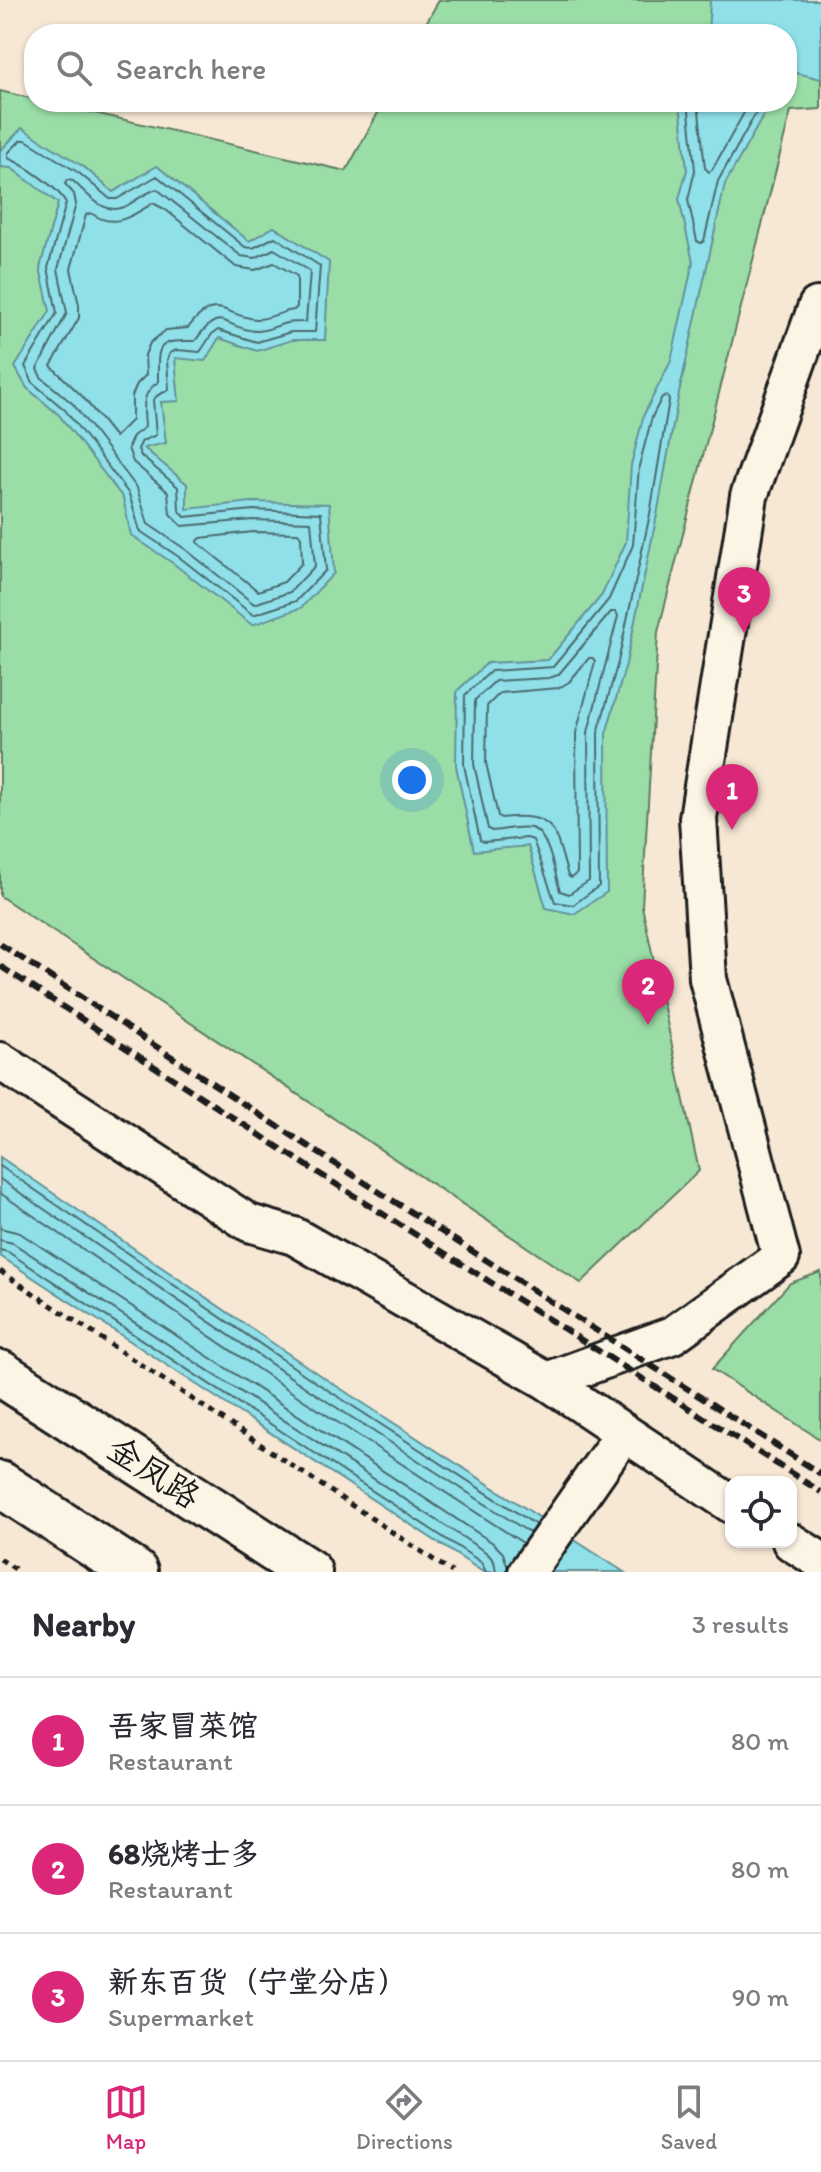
<!DOCTYPE html>
<html lang="en">
<head>
<meta charset="utf-8">
<style>
  :root { --surface:#fff; --page:#f7f7f7; --text:#2b2b33; --muted:#7c7c81; --line:#e1e1e2; --accent:#db2777 }
  body { margin:0; font-family:Itim,"LXGW WenKai TC",sans-serif; background:var(--page); color:var(--text) }
  .controls { position:absolute; right:24px; bottom:24px; display:grid; overflow:hidden; border-radius:16px; box-shadow:0 2px 6px #0004 }
  .controls button { width:72px; height:72px; display:grid; place-items:center; padding:0; border:0; border-bottom:2px solid var(--line); background:var(--surface); color:var(--text); font:40px sans-serif }
  .you { position:absolute; left:412px; top:780px; width:28px; height:28px; margin:-20px; border:6px solid #fff; border-radius:50%; background:#1a73e8; box-shadow:0 0 0 12px #1a73e833 }
  .badge { display:grid; place-items:center; width:52px; height:52px; border-radius:50%; background:var(--accent); color:#fff; font-size:26px; font-weight:700 }
  .pin { position:absolute; translate:-50% -66px; filter:drop-shadow(0 2px 4px #0008) }
  .pin::after { content:''; position:absolute; top:42px; width:28px; height:24px; background:inherit; clip-path:polygon(0 0,100% 0,50% 100%) }
  .list { margin:0; padding:0; list-style:none }
  h2 { display:flex; justify-content:space-between; align-items:center; height:104px; margin:0; padding:0 32px; font-size:34px }
  h2 small { font-size:26px; font-weight:400; color:var(--muted) }
  .list li { display:grid; grid-template-columns:52px 1fr auto; gap:24px; align-items:center; box-sizing:border-box; height:128px; padding:0 32px; border-top:2px solid var(--line) }
  .list b { display:block; font-size:30px; white-space:nowrap }
  .list p { margin:0; font-size:26px; white-space:nowrap; color:var(--muted) }
  .list em { font-size:26px; font-style:normal; color:var(--muted) }
  .icon { flex:none; width:44px; height:44px; fill:none; stroke:currentColor; stroke-width:2; stroke-linecap:round; stroke-linejoin:round }
  .map { position:relative; flex:none; width:821px; height:1572px; overflow:hidden }
  .search { position:absolute; background:var(--surface); box-shadow:0 2px 6px #0004; left:24px; right:24px; top:24px; height:88px; display:flex; align-items:center; gap:20px; box-sizing:border-box; padding:0 28px; border-radius:32px; color:var(--muted); font-size:30px }
  .sheet { height:488px; background:var(--surface) }
  nav { display:flex; justify-content:space-around; align-items:center; box-sizing:border-box; height:112px; border-top:2px solid var(--line); background:var(--surface); font-size:22px; color:var(--muted) }
  nav a { display:grid; justify-items:center; gap:4px }
  nav .on { color:var(--accent) }
  .map>svg:first-child { display:block }
  .green { fill:#9bdda7; stroke:#5c7c62; stroke-width:2 }
  .water { fill:#90e0ea; stroke:#629298; stroke-width:2 }
  .lines { fill:none; stroke-linecap:round; stroke-linejoin:round }
  .shore { stroke:#4a6a6e; stroke-width:2 }
  .minor-casing { stroke:#1c1c1c; stroke-width:42 }
  .highway-casing { stroke:#1c1c1c; stroke-width:50 }
  .path { stroke:#1c1c1c; stroke-width:5; stroke-dasharray:6 6; stroke-linecap:butt }
  .minor { stroke:#fcf5e5; stroke-width:36 }
  .highway { stroke:#fcf5e5; stroke-width:44 }
  .rail { stroke:#1c1c1c; stroke-width:6; stroke-dasharray:12 6; stroke-linecap:butt }
  .labels { text-anchor:middle; stroke-width:6; stroke-linejoin:round; paint-order:stroke }
  .street-label { font-size:34px; fill:#1c1c1c; stroke:#fcf5e5 }
</style>
</head>
<body>
<div class="map">
<svg width="821" height="1572" viewBox="0 0 821 1572">
  <rect width="100%" height="100%" fill="#f7e8d5"/>
  <filter id="ink" filterUnits="userSpaceOnUse"><feTurbulence type="fractalNoise" baseFrequency=".0125" numOctaves="2"/><feDisplacementMap in="SourceGraphic" scale="16" xChannelSelector="R" yChannelSelector="G"/><feConvolveMatrix kernelMatrix="1 2 1 2 8 2 1 2 1" color-interpolation-filters="sRGB"/></filter>
  <g filter="url(#ink)">
    <path class="green" d="M439 0H821V109L791 111 658 632 642 906 699 1171 581 1283 0 896V91L34 99V102H47L346 171 384 102H787V34H420Z
      M821 1272V1440L712 1369 790 1283Z"/>
    <path class="water" d="M710 0H821V79L789 71 787 73V34H708Z
      M771 102 725 184 678 398 657 515 626 664 606 734 607 892 574 914 546 908 528 846 474 851 456 766 457 691 487 663 548 660 602 595 626 542 631 465 644 414 671 361 693 262 679 199 687 170 680 103Z
      M22 128 84 167 113 192 157 166 249 241 274 227 329 262 325 340H292L257 351 219 338 205 361 175 358 179 401 161 402 166 443 144 448 187 484V509L252 502 329 504 334 573 301 608 252 625 174 564 131 535 123 498 59 415 27 388 15 367 50 311 40 268 58 203 11 168 0 167V151Z
      M0 1157 318 1374 624 1572H483L0 1256Z"/>
    <g class="lines">
      <path class="shore" d="M688 102 695 170 688 200 697 241 701 243 704 241 718 181 762 102
        M698 102 705 168 709 172 712 170 750 102
        M21 140H26L79 173 110 199H117L157 176 245 247 253 248 275 237 320 266 315 332H291L257 342 218 330 212 334 200 352 177 350 170 353 167 360 169 390 158 395 153 400 156 435 142 441 138 449 141 456 178 487 179 510 185 517 253 510 321 513 326 570 296 601 253 615 179 557 140 531 129 494 65 410 33 383 25 366 57 313 48 268 66 203C59 188 23 164 8 158V153Z
        M67 180 73 181C90 196 105 218 128 205 138 199 147 192 157 189L241 256 255 258 274 249 310 271 306 322C300 322 293 322 287 323 277 325 265 332 255 331 221 327 222 304 195 341 155 340 158 345 158 382 140 395 144 407 145 427L133 436 128 448 133 462 168 492 170 514 182 526 253 520 311 522 315 566 290 592 254 604 185 549 148 524 137 488 73 404 41 377 37 369 67 313 58 269 76 204 74 194 65 184Z
        M153 203 166 210 236 267 255 270 274 263 297 276V307L294 310C282 311 268 320 256 319 224 316 216 291 188 328L166 330 150 343 145 355 146 375 137 384 132 396V420L115 437 82 396 51 366 79 318V305L71 269 86 215 91 213C114 230 132 216 153 203Z
        M667 396 669 400 650 514 618 662 598 733 599 886 573 905 555 902 533 840 527 838 484 842 480 840 464 765 465 695 491 671 553 667 609 599 633 545 639 466 652 417 662 397Z
        M253 532 298 533 301 537 302 563 284 582 258 591 197 542 201 538Z
        M611 612H616L618 616 588 732 589 881 569 894 560 891C555 875 549 832 531 828 519 826 504 830 492 831L488 829 474 764 475 700 495 681 549 678 558 675Z
        M589 658H593L595 662 576 733 577 873 571 878 568 876C554 829 557 812 501 818L498 816 486 763 487 706 500 693 559 688 569 682Z
        M0 1166 314 1381 536 1525
        M0 1179 308 1389 530 1533
        M0 1193 302 1399 523 1543
        M0 1228 20 1233 493 1543 503 1553 508 1568
        M0 1240 13 1243 487 1553 494 1561 496 1572
        M0 1250 8 1252 481 1562 486 1572"/>
      <g class="minor-casing">
        <path id="minor" d="M0 1061 249 1223 294 1236 547 1381 731 1504
          M547 1381 673 1335 781 1257 708 979 698 818 749 496 817 306 821 307
          M791 1542 821 1561
          M527 1572 624 1433"/>
      </g>
      <g class="highway-casing">
        <path id="highway" d="M0 1373 309 1572
          M0 1484 135 1572"/>
      </g>
      <path class="path" d="M0 1271 452 1572
        M0 1559 20 1572"/>
      <use href="#minor" class="minor"/>
      <use href="#highway" class="highway"/>
      <path class="rail" d="M0 944 320 1154 821 1474
        M0 966 309 1167 821 1492"/>
    </g>
  </g>
  <g class="labels">
    <g class="street-label">
      <text transform="translate(154 1472) rotate(33)" y="12">金凤路</text>
    </g>
  </g>
</svg>
<div class="controls">
<button><svg class="icon" aria-label="locate" viewBox="0 0 24 24"><circle cx="12" cy="12" r="6"/><path d="M12 2v4M12 18v4M2 12h4M18 12h4"/></svg></button>
</div>
<div class="you"></div>
<div class="pin badge" style="left:732px;top:830px">1</div>
<div class="pin badge" style="left:648px;top:1025px">2</div>
<div class="pin badge" style="left:744px;top:633px">3</div>
<div class="search"><svg class="icon" aria-label="search" viewBox="0 0 24 24"><circle cx="10" cy="10" r="6"/><path d="M15 15l6 6"/></svg>Search here</div>
</div>
<section class="sheet">
<h2>Nearby<small>3 results</small></h2>
<ul class="list">
<li><span class="badge">1</span><div><b>吾家冒菜馆</b><p>Restaurant</p></div><em>80 m</em></li>
<li><span class="badge">2</span><div><b>68烧烤士多</b><p>Restaurant</p></div><em>80 m</em></li>
<li><span class="badge">3</span><div><b>新东百货（宁堂分店）</b><p>Supermarket</p></div><em>90 m</em></li>
</ul>
</section>
<nav>
<a class="on"><svg class="icon" aria-label="map" viewBox="0 0 24 24"><path d="M3 6l6-2 6 2 6-2v14l-6 2-6-2-6 2zM9 4v14M15 6v14"/></svg>Map</a>
<a><svg class="icon" aria-label="directions" viewBox="0 0 24 24"><path d="M12 3l9 9-9 9-9-9zM9 14v-3h6M13 9l2 2-2 2"/></svg>Directions</a>
<a><svg class="icon" aria-label="saved" viewBox="0 0 24 24"><path d="M7 4h10v16l-5-4-5 4z"/></svg>Saved</a>
</nav>
</body>
</html>
